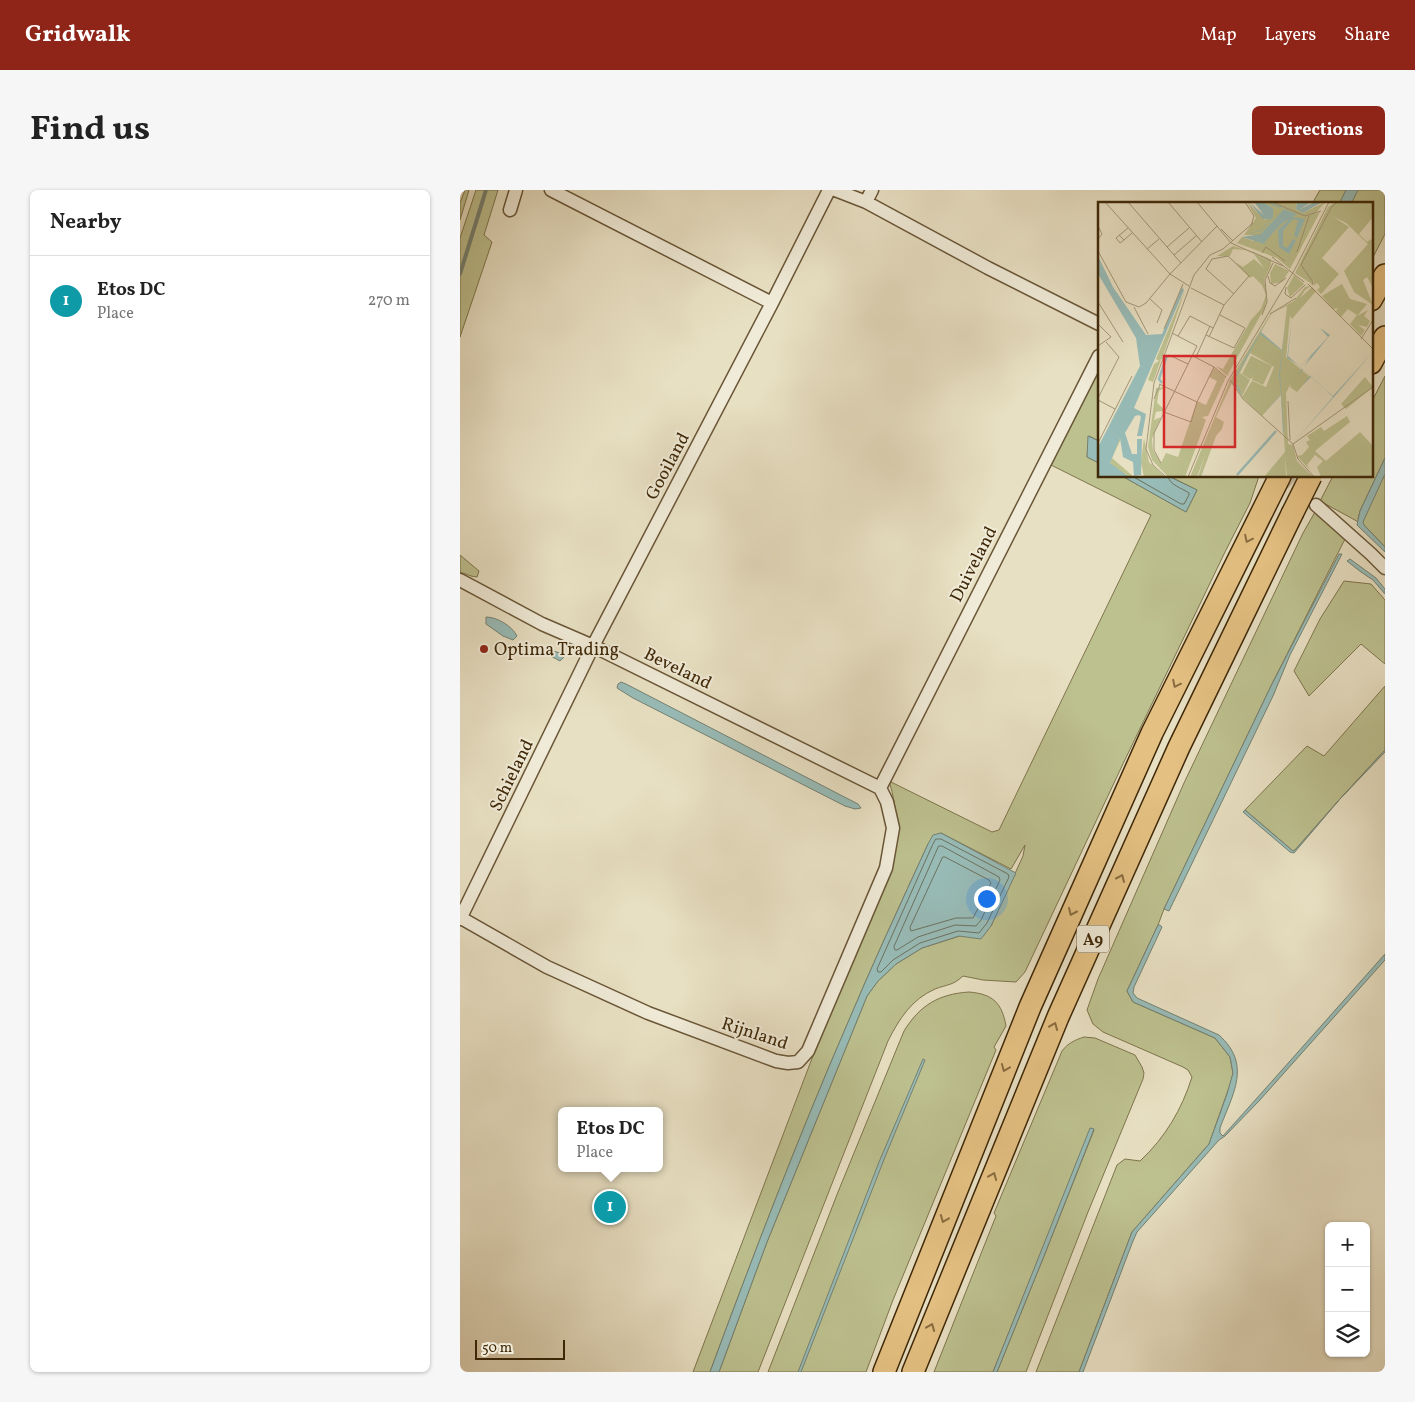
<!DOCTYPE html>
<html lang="en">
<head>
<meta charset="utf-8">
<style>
  :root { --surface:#fff; --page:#f6f6f6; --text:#222; --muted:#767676; --line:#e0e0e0; --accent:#8f2418 }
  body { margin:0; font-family:Vollkorn,serif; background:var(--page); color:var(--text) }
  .controls { position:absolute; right:15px; bottom:15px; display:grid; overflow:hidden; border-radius:8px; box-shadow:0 1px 4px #0004 }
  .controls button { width:45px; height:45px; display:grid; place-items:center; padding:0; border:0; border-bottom:1px solid var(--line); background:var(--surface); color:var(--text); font:25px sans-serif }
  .scale { position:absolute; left:15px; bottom:12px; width:90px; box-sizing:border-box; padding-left:5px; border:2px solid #3f2808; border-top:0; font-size:14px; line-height:18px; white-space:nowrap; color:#3f2808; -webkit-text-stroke:4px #f0ebd8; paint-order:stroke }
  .you { position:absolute; left:526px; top:708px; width:18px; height:18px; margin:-12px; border:4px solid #fff; border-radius:50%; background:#1a73e8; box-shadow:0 0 0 8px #1a73e833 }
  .badge { display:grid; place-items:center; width:32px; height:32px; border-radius:50%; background:var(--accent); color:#fff; font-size:16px; font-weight:700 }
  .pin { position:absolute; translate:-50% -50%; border:2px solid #fff; box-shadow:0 1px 5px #0006 }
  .popup { position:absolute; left:98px; top:917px; width:105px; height:65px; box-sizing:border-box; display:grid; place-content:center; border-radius:8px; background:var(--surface); filter:drop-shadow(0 1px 4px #0005); font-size:16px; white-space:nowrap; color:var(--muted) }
  .popup b { font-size:19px; color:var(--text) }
  .popup::after { content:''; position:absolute; left:50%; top:100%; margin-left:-10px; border:10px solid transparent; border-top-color:var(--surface) }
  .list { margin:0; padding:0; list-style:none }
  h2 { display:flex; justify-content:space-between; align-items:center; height:65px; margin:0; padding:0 20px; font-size:21px }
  h2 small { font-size:16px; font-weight:400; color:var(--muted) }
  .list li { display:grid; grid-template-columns:32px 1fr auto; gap:15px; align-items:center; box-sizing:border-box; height:90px; padding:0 20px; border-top:1px solid var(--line) }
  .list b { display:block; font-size:19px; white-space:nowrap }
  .list p { margin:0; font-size:16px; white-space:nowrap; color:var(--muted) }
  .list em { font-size:16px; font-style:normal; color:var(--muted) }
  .icon { flex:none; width:28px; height:28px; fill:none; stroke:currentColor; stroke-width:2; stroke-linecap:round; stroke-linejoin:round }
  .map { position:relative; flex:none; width:925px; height:1182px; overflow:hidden; border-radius:8px }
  header { display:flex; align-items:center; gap:30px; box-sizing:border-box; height:70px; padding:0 25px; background:var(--accent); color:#fff }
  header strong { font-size:24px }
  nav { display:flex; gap:28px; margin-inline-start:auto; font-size:18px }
  .intro { display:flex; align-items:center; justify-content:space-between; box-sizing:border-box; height:120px; padding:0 30px }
  h1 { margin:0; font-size:35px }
  .button { padding:12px 22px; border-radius:8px; background:var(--accent); color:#fff; font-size:18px; font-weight:700 }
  main { display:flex; gap:30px; padding:0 30px }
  aside { flex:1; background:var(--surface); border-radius:8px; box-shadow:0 1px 4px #0004 }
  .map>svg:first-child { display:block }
  .green { fill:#bdc08f; stroke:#7e744c }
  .water { fill:#98bcb8; stroke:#748172 }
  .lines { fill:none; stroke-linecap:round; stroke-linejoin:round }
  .shore { stroke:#6c7260; stroke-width:1 }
  .stream { stroke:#748172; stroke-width:4 }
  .street-tunnel { stroke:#c6bb9e; stroke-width:12; stroke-dasharray:12 6; stroke-linecap:butt }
  .street-casing { stroke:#695637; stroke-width:15 }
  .highway-casing { stroke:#3f2808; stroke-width:24 }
  .street { stroke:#f0ebd8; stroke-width:12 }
  .highway { stroke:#e4c082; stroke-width:21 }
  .highway-bridge-casing { stroke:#3f2808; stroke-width:24; stroke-linecap:butt }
  .highway-bridge { stroke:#e4c082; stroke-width:21 }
  .oneway { stroke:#896c3f }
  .poi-dot { fill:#8f2418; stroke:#f0ebd8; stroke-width:2 }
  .labels { text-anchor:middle; stroke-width:4; stroke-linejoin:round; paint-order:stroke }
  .shield { fill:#f0ebd8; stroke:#746246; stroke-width:1 }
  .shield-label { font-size:16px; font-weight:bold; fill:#3f2808 }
  .street-label { font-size:18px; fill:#3f2808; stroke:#f0ebd8 }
  .poi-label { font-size:18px; fill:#3f2808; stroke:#f0ebd8; text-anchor:start }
  .inset-river { fill:none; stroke:#98bcb8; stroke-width:2.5 }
  .inset-road { fill:none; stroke:#a49678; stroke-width:1 }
  .view { fill:#d62828; fill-opacity:0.15; stroke:#d62828; stroke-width:2.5 }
  .inset-edge { fill:none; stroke:#3f2808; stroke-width:2.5 }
</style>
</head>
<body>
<header>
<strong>Gridwalk</strong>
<nav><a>Map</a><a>Layers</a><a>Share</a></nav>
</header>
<div class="intro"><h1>Find us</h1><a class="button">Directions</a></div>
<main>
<aside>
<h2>Nearby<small></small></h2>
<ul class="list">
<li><span class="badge" style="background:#0f9aa8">1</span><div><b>Etos DC</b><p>Place</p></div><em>270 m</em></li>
</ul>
</aside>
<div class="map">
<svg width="925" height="1182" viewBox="0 0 925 1182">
  <rect width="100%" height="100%" fill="#e8e0c3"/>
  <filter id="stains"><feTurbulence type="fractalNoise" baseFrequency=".004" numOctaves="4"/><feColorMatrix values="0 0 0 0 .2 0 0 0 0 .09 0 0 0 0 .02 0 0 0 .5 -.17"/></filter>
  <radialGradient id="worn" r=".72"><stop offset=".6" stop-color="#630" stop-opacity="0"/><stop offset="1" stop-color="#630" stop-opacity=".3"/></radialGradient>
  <path class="green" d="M5 0H9L0 30V13Z
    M16 0H38L24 45 32 52 0 147V48Z
    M860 0H925V44L911 71V14H852Z
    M639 166V251L629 246 627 267 639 273V286H662L726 322 737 300 709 286H799L790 313 765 362 662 576 565 782 556 792 523 790 503 786C492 796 488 794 475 799 452 809 439 829 428 851L298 1182H259L307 1052 407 806 418 791 436 774 462 758 531 736 563 666 565 655 551 679 481 643 468 654C440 715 412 775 386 837 337 950 293 1066 250 1182H233L351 871 433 675C438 647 438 619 429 591L532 642 539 640 691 325 585 272Z
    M925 186V268L900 321 898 329 925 284V357L904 335 860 311 873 286H911V213Z
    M855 322 885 349 811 496 704 719 698 735 667 801 673 812 755 848 770 867 773 883 771 892 749 954 672 1042 619 1182H576L657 975 665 969 680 971C705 948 722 919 732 887L728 880 723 877 643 842 633 834 627 820 638 789 724 593 843 343Z
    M0 365 19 381 17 387 11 386 0 382Z
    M884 391 911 394 925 410V474L901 454 849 506 834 481 860 429Z
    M925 496V560L879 610 835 660 833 661 785 620 847 556 864 566Z
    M509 802C533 804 542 813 546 836L534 857 536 860 433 1110 406 1182H308L378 1002 444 841C460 815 479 804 509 802Z
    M624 847 635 848 675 865 682 877 684 883 683 889 628 1022 566 1182H537L584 1066 634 940 631 938 533 1182H474L536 1026 534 1023 602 861C608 853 615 850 624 847Z"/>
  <path class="water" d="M886 0H898L891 14H879Z
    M628 246 639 251V273L627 267Z
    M925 268V284L903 332 904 335 925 357V362L897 335 900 321Z
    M662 286H708L737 300 726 322Z
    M879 364H882L830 465 813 506 709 721 704 719 811 496Z
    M890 369 916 388 925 399V404L913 390 901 382 887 371Z
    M26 427C37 427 52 436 57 446L53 450 43 446 26 434Z
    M90 460 103 464 104 467 100 471 87 464V462Z
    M161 492 166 494 398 614 401 618 395 619 385 616 173 508 157 498 158 494Z
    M925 560V562L880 609 834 663 830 662 783 622 785 620 833 661 835 660 879 610Z
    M481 643 556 683 531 736 521 749 499 746 462 758 436 774 418 791 407 806 307 1052 259 1182H250C293 1066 337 950 386 837 412 775 440 715 468 654L473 645Z
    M698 735H700L702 737 674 797 673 803 677 808 759 845C792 875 773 903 760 938V943L763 946 814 889 925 764V770L799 911 765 946 759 950 677 1042 673 1051 623 1182H619L672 1042 749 954 767 904 773 883 770 867 755 848 673 812 667 801Z
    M463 869 465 870 425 967 341 1182H338L419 972Z
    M630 938 634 939 584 1066 537 1182H533Z"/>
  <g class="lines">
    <path class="shore" d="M672 286 721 314H724L729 305V303C722 298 709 295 708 286
      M476 649H481L548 684 549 687 527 733 519 743 498 741 460 753 433 770 421 782H418L417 779 472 656Z
      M479 656H482L539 687 540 690 521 730 516 736 495 735 458 747 437 760H435L434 757Z
      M483 667H485L529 690 531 693 513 728H496L451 741 450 738Z"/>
    <path class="stream" d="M0 84 26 0"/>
    <path class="street-tunnel" d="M823 286 846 307"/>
    <g class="street-casing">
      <path id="street" d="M91 0 312 113
        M375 0 406 12 528 78 639 134
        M406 12 412 0
        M50 20 56 0
        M856 315 911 364 925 378
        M0 390 82 434 133 456 420 598
        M420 598 639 166
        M1 728 87 777 188 823 316 871 328 873 338 872 348 861 426 678 433 638 427 612 420 598
        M0 729 133 456 312 113 369 0"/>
    </g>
    <g class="highway-casing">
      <path id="highway" d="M911 110 925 85
        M911 173 925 147
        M424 1182 570 817 692 543 820 286
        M453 1182 598 827 719 557 832 324"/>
    </g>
    <use href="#street" class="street"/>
    <use href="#highway" class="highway"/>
    <g class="highway-bridge-casing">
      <path id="highway-bridge" d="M832 324 851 286"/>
    </g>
    <use href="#highway-bridge" class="highway-bridge"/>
  </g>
  <defs><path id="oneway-chevron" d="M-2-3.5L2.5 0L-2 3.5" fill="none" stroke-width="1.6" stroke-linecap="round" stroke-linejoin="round" transform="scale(1.25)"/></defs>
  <g class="oneway">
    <use href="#oneway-chevron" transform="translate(788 349) rotate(116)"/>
    <use href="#oneway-chevron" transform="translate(716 494) rotate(116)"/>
    <use href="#oneway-chevron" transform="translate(661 688) rotate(-66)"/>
    <use href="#oneway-chevron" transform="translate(612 722) rotate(114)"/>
    <use href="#oneway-chevron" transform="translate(594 836) rotate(-68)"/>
    <use href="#oneway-chevron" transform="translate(545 878) rotate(112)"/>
    <use href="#oneway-chevron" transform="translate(533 986) rotate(-68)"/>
    <use href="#oneway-chevron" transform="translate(484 1029) rotate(112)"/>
    <use href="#oneway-chevron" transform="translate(471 1137) rotate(-68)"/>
  </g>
  <circle class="poi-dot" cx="24" cy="459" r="5"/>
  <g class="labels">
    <rect class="shield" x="617" y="735.5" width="32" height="27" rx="4"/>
    <g class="shield-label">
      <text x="633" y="755">A9</text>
    </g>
    <g class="street-label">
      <text transform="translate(207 276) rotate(-62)" y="6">Gooiland</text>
      <text transform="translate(513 374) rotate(-63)" y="6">Duiveland</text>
      <text transform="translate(218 478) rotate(26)" y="6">Beveland</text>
      <text transform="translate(51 585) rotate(-64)" y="6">Schieland</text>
      <text transform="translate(295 843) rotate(18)" y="6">Rijnland</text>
    </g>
    <g class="poi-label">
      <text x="34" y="465">Optima Trading</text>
    </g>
  </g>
  <g transform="translate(638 12)">
    <rect width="275" height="275" fill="#e8e0c3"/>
    <path d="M149 0 167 18 175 6 165 0H199L198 7 205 11 227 0 217 12 222 10 192 67 179 56 139 41 144 35 155 39 159 33H146L158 16ZM237 0H275V15L261 32 269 40 273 37 275 40V86L269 75 265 78 275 103 256 90 246 69 270 42 248 21 234 14 251 25 224 56 241 72 223 92 219 88 222 85 219 81 215 84 216 78 214 82 197 71 230 5ZM135 44 156 50 170 56 173 58V63L166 78 169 93 167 105 129 174 118 164 125 167 153 118 163 107 168 93 164 83 155 74 152 76 137 60 145 65 156 57 166 66 156 52 171 59 159 52 147 48 135 47 132 54H119ZM177 62 191 69 184 80 173 82 172 71ZM196 73 206 82 192 95 189 86ZM244 82 252 97 269 102 259 114 270 108 266 114 272 119 269 125 260 123 267 128 263 134 252 122 259 113 250 107 243 115 238 109 240 106 235 107 224 94ZM213 84 207 88 202 96 214 85 218 89 194 117 192 114 188 155 212 175 199 190 192 185 193 181 188 191 190 242 195 243 199 259 215 275H189L187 253 188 275H166L187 250 183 192 164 214 144 195 154 179 168 185 176 165 152 151 142 171 152 178 144 194 132 178 173 111 196 99 207 85ZM189 104 184 149 162 131 174 111ZM87 88 64 157 61 159 63 158 55 180 50 178 56 162 61 159 58 157ZM153 154 174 164 165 183 154 178 155 175 152 177 144 172ZM116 166 128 175 110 214 104 215 108 218 87 275H70L54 258 50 245 58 186 67 185 61 189 59 201 66 207 63 214 64 209 58 210 56 218 63 215 54 237 55 248 63 261 68 251 80 255 99 199 108 203 119 179 111 175ZM267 175 275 185 248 207 243 202ZM132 178 134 181 118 215 126 220 124 227 118 234 103 275H100L107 253 99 275H92ZM35 211 14 256 36 275H31L14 265 11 257ZM249 214 252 220 217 249 228 259 262 230 275 244V274L223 275 219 265 225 259 217 253 209 263 212 268 199 254 204 253 211 245 208 240 212 238 209 234 223 225 226 229ZM46 236 51 260 67 275H46L43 260Z" fill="#bdc08f" fill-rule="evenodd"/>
    <path d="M151 0 166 13 156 0H165L175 6V15L183 6 174 3 171 0 184 5 163 29 148 32 163 28 173 17H165ZM199 0H213L201 8 216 0H224L205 11 198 7ZM186 7 199 12 182 23 166 41 195 56 170 43 144 35 163 32ZM194 15 207 17 199 36 196 34 200 18 195 17 185 29V44L189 46 195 37 198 38 191 52 181 45 180 28ZM0 54 15 85 48 133 64 132 84 85 86 88 36 206 48 212 44 234H39L43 215 41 213 37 214 27 231 34 252H39V237H44L43 273 36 274 35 260 25 255 22 236 12 261 31 275H0V245L42 164 38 136 0 72ZM188 114 182 172 186 230 185 232 183 193 165 213 183 192 181 172 184 149 162 132 136 179 142 188 144 194 135 179 150 151 169 119 163 130 184 148ZM194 115 190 154 202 165 230 135 222 126 232 133 206 165 213 154 202 165 235 194 275 150 236 195 248 207 236 195 195 241 235 195 228 188 195 225 228 188 213 175 204 184 212 174 205 168 199 173 204 167 197 161 188 172 197 161 189 156Z" fill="#98bcb8"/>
    <path class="inset-river" d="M64 181 61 177 69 153M139 273 178 229"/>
    <path class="inset-road" d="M7 0 72 72 91 84M30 0 83 61M70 0 104 40M99 0 133 41M147 0 156 14 153 24M174 0 207 14 223 9M0 24 4 32 0 37M123 27 135 39M21 33 26 38 34 31M26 38 22 41 18 36 30 26M133 41 185 64M69 45 91 26M49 47 61 37M0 49 28 100 41 105 48 101 72 72 119 24M199 50 211 14M164 51 168 45 187 59M76 53 98 34M174 55 206 80M170 74 172 81 177 84 188 76M210 82 275 147M214 83 215 80 203 63 233 6 239 0M188 85 187 92 193 96 207 83M93 86 126 103M52 97 64 108 59 121M0 100 25 140M36 105 50 132M172 112 198 96M164 113 169 100 167 78 175 61M0 122 13 135 0 144M66 127 85 82M74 131 99 144M108 133 136 146 147 126 122 113M80 134 92 114 115 126M111 135 126 103 151 74 130 54 114 57 108 67 136 92M263 137 275 118M71 153 90 162M98 155 112 124M116 165 128 175M132 178 145 197 195 242 200 257 216 275M61 182 99 200M0 196 21 155 8 140M56 197 62 183M0 198 17 207M190 199 192 238M66 210 93 220 99 200 116 165 95 154M0 241 34 174M195 242 275 185M63 261 56 248V231L99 144M68 275 55 263 48 247 56 181 96 73 112 53 125 47 155 21M90 275 130 179 197 67 231 0"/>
    <path class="view" d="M66 154H137V245H66Z"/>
    <rect width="275" height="275" class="inset-edge"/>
  </g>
  <rect width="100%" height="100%" filter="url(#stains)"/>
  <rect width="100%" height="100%" fill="url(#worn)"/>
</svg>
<div class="controls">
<button>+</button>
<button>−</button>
<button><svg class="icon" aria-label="layers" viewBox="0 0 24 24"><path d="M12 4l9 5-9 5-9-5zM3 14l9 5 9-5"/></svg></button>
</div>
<div class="scale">50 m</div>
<div class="you"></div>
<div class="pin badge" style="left:150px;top:1017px;background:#0f9aa8">1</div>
<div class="popup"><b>Etos DC</b>Place</div>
</div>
</main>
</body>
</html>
